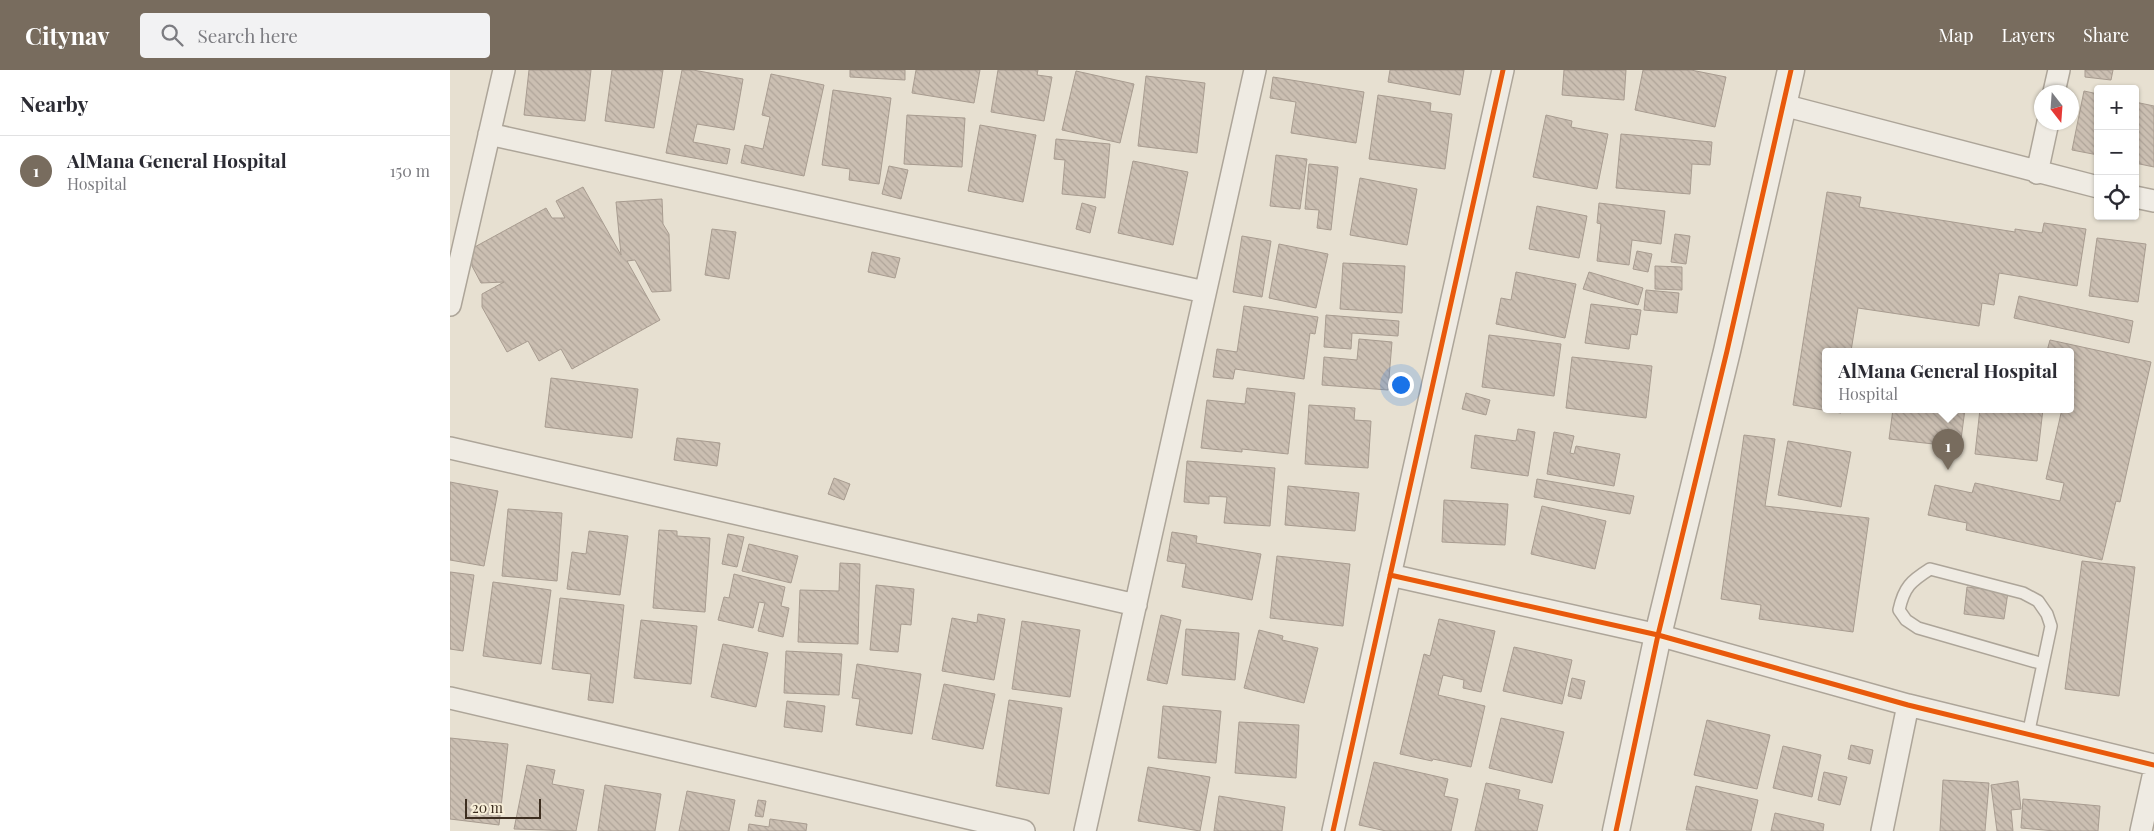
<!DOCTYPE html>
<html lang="en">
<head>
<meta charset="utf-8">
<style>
  :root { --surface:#fff; --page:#f2f2f3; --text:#2b2b33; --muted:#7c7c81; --line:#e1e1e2; --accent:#786c5e }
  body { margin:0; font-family:"Playfair Display",serif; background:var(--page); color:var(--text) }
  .controls { position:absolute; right:15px; top:15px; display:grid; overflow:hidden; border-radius:5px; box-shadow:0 1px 4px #0004 }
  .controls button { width:45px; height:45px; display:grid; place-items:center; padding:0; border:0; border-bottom:1px solid var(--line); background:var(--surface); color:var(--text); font:25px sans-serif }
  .compass { position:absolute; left:1584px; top:15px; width:45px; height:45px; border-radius:50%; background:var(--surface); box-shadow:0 1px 4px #0004; rotate:163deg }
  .scale { position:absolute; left:15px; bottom:12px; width:76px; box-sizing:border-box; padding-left:5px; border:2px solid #3d2e20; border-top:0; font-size:14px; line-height:18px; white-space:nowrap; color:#3d2e20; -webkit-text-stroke:4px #f7eed8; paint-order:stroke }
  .you { position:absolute; left:950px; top:314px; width:18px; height:18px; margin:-12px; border:4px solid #fff; border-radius:50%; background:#1a73e8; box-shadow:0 0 0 8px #1a73e833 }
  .badge { display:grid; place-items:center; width:32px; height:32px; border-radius:50%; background:var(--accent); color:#fff; font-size:16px; font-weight:700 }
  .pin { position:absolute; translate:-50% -41px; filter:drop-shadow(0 1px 2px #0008) }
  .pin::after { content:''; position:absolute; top:26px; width:18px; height:15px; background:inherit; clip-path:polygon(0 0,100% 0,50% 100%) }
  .popup { position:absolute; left:1372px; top:278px; width:252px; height:65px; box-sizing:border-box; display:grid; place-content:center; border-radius:5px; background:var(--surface); filter:drop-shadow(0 1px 4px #0005); font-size:16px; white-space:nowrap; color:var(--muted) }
  .popup b { font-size:19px; color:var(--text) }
  .popup::after { content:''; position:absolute; left:50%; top:100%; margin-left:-10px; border:10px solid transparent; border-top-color:var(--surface) }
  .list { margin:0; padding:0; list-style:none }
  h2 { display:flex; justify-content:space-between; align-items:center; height:65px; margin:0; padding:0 20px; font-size:21px }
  h2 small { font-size:16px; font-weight:400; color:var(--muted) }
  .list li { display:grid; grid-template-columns:32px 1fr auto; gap:15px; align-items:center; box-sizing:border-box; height:70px; padding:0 20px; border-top:1px solid var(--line) }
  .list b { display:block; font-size:19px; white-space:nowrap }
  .list p { margin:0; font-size:16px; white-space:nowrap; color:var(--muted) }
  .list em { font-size:16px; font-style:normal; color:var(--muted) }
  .icon { flex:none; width:28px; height:28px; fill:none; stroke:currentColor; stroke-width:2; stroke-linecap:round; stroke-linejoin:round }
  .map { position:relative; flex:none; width:1704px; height:761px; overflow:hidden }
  header { display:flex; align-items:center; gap:30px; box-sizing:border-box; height:70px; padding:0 25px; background:var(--accent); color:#fff }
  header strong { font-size:24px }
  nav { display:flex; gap:28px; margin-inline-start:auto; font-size:18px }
  .search { width:350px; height:45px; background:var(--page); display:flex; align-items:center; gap:12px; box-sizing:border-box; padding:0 18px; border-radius:5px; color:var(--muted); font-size:19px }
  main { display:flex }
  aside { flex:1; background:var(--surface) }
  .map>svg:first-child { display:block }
  .building { fill:url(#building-back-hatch); stroke:#a89c90 }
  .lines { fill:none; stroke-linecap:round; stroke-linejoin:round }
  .service-casing { stroke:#ada599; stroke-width:14 }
  .minor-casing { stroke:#ada599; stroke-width:24 }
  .tertiary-casing { stroke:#ada599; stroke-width:29 }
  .service { stroke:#efebe3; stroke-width:11 }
  .minor { stroke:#efebe3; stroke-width:21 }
  .tertiary { stroke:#efebe3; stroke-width:26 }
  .cycleway-casing { stroke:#f7eed8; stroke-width:8 }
  .cycleway { stroke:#e8590c; stroke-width:5 }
</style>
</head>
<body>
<header>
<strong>Citynav</strong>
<div class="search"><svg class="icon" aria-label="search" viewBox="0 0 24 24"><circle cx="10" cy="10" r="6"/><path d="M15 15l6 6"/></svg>Search here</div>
<nav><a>Map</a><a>Layers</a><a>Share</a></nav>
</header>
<main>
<aside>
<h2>Nearby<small></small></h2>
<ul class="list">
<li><span class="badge">1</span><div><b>AlMana General Hospital</b><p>Hospital</p></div><em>150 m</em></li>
</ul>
</aside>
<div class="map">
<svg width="1704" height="761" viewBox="0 0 1704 761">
  <defs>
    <pattern id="building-back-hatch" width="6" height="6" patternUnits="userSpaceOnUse" patternTransform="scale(1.25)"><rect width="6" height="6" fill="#cbbfb2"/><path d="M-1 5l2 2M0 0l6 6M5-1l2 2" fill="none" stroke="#afa499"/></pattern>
  </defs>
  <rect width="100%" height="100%" fill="#e7e0d1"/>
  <path class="building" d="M79 0H141L135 51 74 45Z
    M162 0H213L204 58 155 51Z
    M232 0H243L293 9 284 60 247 54 243 72 280 79 277 94 216 83Z
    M400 0H455V10L400 7Z
    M466 0H530L524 33 462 23Z
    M548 0H588L587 5 602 7 594 51 541 42Z
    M940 0H1014L1010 25 938 12Z
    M1114 0H1176L1174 30 1112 25Z
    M1193 0H1241L1276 7 1265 57 1185 40Z
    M1635 0H1663L1661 10 1635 7Z
    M626 1 684 14 670 73 612 60Z
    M321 4 374 15 354 106 291 93 295 75 313 79 320 47 312 45Z
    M696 6 755 13 747 83 688 76Z
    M823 7 914 22 906 73 841 63 846 32 820 28Z
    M383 20 441 28 429 114 399 110 400 99 372 95Z
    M1634 21 1648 24V85L1622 80Z
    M928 25 981 33 980 41 1002 44 995 99 919 89Z
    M1685 32 1704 36V97L1685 93Z
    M457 45 515 48 512 97 454 94Z
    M1096 45 1122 51 1121 57 1158 64 1147 119 1083 107Z
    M530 55 586 65 573 132 518 121Z
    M1171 64 1262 72 1260 95 1242 94 1240 124 1166 118Z
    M606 69 660 74 655 128 612 124 615 90 604 89Z
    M826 85 857 89 850 139 820 136Z
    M683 91 738 102 723 175 668 163Z
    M859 94 888 97 881 160 867 158 869 140 855 139Z
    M439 96 458 100 451 129 432 124Z
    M910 108 967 119 957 175 900 165Z
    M133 117 171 185 166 132 212 129 213 154 219 164 221 221 202 222 185 190 177 191 210 250 122 299 111 279 89 291 78 271 57 282 32 237V224L54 212 31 213 22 196 21 179 96 138 102 148H115L106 131Z
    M1377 122 1411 127 1409 137 1565 162V159L1592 163 1594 153 1636 159 1627 216 1549 203 1544 235 1532 233 1529 256 1408 238 1401 281H1376V339H1391V343L1343 335Z
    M632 133 646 137 640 163 626 159Z
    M1149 133 1215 141 1211 174 1182 170 1179 195 1147 191 1151 154 1147 153Z
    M1087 136 1137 146 1129 188 1079 179Z
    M262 159 286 162 279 209 255 205Z
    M1225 164 1240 166 1236 194 1221 192Z
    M792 166 821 171 812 227 783 222Z
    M1647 168 1696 174 1688 232 1639 226Z
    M829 174 878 184 866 238 819 228Z
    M1187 181 1202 184 1198 202 1183 199Z
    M422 182 450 188 445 208 418 202Z
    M893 193 955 196 952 243 890 239Z
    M1205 196 1232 197V220L1205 219Z
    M1066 202 1126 214 1115 268 1046 254 1051 228 1061 230Z
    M1139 202 1193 218 1188 235 1133 219Z
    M1196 220 1229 223 1227 243 1194 240Z
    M1569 226 1683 251 1679 273 1564 248Z
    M1141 234 1191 240 1187 265 1181 264 1179 279 1135 273Z
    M794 236 868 247 865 264 860 263 854 309 785 299 783 309 763 307 767 279 787 282Z
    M876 245 949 251 948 266 902 263 901 279 874 277Z
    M1039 265 1111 274 1104 326 1032 317Z
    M909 269 942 272 938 320 872 315 874 287 907 290Z
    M1600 270 1701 292 1670 432 1666 431 1652 490 1516 460 1517 453 1478 445 1485 415 1522 423 1525 413 1610 431 1614 413 1596 409 1612 339H1620V281H1597Z
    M1122 287 1202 296 1196 348 1116 338Z
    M101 308 188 319 182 368 95 357Z
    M797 318 845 323 838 384 792 379V382L751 378 757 330 795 334Z
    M1016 323 1040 330 1036 345 1012 339Z
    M859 335 905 338 904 350 921 351 918 398 855 394Z
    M1443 339H1515L1510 377 1439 369Z
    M1530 339H1593L1587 391 1525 384Z
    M1068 359 1085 362 1078 406 1021 398 1025 365 1066 371Z
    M1104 362 1124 366 1120 383 1124 384 1126 376 1170 384 1164 416 1097 404Z
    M1294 365 1325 369 1315 436 1419 448 1403 562 1309 549 1311 535 1271 529Z
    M227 368 270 373 267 396 224 390Z
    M1338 371 1401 382 1391 437 1328 425Z
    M737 391 825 398 820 456 774 453 777 427 759 426V434L734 432Z
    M384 408 400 414 394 430 378 424Z
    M1087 409 1184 426 1180 444 1084 427Z
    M0 412 48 421 34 496 0 490Z
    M838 416 909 423 905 461 835 455Z
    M994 430 1058 434 1055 475 992 472Z
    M1092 436 1156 451 1145 499 1081 484Z
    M58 439 112 443 107 511 52 506Z
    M209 460 227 461V466L260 468 255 542 203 538Z
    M139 461 178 466 170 525 117 519 122 482 136 484Z
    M722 462 747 466 746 473 811 484 802 530 732 517 736 494 717 491Z
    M278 464 294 467 287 497 272 494Z
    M299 474 348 486 341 513 292 501Z
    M827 486 900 494 893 556 820 548Z
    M1632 491 1685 497 1669 626 1615 619Z
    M390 493 410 494 408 574 348 572 350 520 389 521Z
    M0 502 24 505 13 581 0 579Z
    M284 504 335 517 331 536 339 538 333 567 308 561 315 533 309 532 303 558 268 550 274 527 279 528Z
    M43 512 101 520 91 594 33 586Z
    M426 515 464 519 461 555 451 554 448 582 420 580Z
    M1517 517 1558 522 1554 549 1514 544Z
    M110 528 174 535 163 633 138 630 141 604 102 599Z
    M528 544 555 549 544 610 492 601 502 548 527 553Z
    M711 545 731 550 717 614 697 610Z
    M989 549 1045 561 1031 622 1013 618 1014 610 993 605 988 625 1035 636 1021 697 983 689 982 691 950 684 974 584 980 586Z
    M191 550 247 556 241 614 184 608Z
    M572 551 630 560 620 627 562 619Z
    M736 559 789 563 785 610 732 605Z
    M809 560 833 566 832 570 868 578 854 633 794 618Z
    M273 574 318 583 306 637 261 627Z
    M1064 577 1122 590 1112 634 1053 621Z
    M336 581 392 584 389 625 334 623Z
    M407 594 471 604 462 664 406 655 410 629 402 628Z
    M1122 608 1135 611 1131 629 1118 626Z
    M494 614 545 624 533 679 482 669Z
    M559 630 612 638 599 724 546 716Z
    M337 631 375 636 372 662 334 657Z
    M713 636 771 641 766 693 708 688Z
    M1051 648 1114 662 1102 713 1039 698Z
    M1257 650 1320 665 1307 719 1244 705Z
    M789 652 849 655 846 708 785 703Z
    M0 668 58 674 49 755 0 749Z
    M1401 675 1423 680 1420 694 1398 689Z
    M1333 676 1371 685 1362 727 1323 718Z
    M924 692 998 709 994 726 1008 729 1001 761H936L909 755Z
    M77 695 105 700 102 714 134 720 126 761 64 759Z
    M698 697 760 707 750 761 688 751Z
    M1374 702 1397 707 1390 735 1368 730Z
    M1493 710 1539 713 1535 761H1490Z
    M1568 711 1571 739 1561 740 1563 761H1547L1541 715Z
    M1036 713 1070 720 1068 729 1093 735 1087 761H1025Z
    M155 715 211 724 205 761H148Z
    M1246 716 1308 730 1301 761 1236 760Z
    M237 721 285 730 279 761H229Z
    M769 726 835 737 832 761H764Z
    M1573 729 1650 736 1648 761H1605L1571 758Z
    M308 730 316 731 313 747 305 746Z
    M1325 743 1374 754 1373 761H1321Z
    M320 749 357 754 356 761H298L299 754 319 757Z"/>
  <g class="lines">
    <g class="service-casing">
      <path id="service" d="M1578 665 1601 556 1597 544 1588 531 1573 523 1480 499C1461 511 1454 517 1449 540L1456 550 1468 558 1593 594"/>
    </g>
    <g class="minor-casing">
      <path id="minor" d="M1604 22 1609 0
        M1333 35 1648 117
        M39 64 755 222
        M1587 103 1598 52
        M1685 127 1704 131
        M0 235 54 0
        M0 378 686 535
        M940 505 1208 565 1458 635 1704 695
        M0 628 574 761
        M635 761 805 0
        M883 761 1053 0
        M1432 761 1458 635
        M1691 761 1704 702"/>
    </g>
    <g class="tertiary-casing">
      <path id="tertiary" d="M1166 761 1208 565 1277 281 1341 0"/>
    </g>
    <use href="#service" class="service"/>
    <use href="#minor" class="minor"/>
    <use href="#tertiary" class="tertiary"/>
    <g class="cycleway-casing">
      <path id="cycleway" d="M940 505 1208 565 1458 635 1704 695
        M883 761 1053 0
        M1166 761 1208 565 1277 281 1341 0"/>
    </g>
    <use href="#cycleway" class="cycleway"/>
  </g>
</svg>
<div class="controls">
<button>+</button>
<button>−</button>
<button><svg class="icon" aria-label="locate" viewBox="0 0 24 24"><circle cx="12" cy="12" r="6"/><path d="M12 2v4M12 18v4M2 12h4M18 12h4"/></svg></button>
</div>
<svg class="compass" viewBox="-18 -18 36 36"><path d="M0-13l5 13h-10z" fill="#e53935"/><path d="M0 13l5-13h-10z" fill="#7c7c81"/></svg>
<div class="scale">20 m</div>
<div class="you"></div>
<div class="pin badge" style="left:1498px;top:400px">1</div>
<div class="popup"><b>AlMana General Hospital</b>Hospital</div>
</div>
</main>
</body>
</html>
